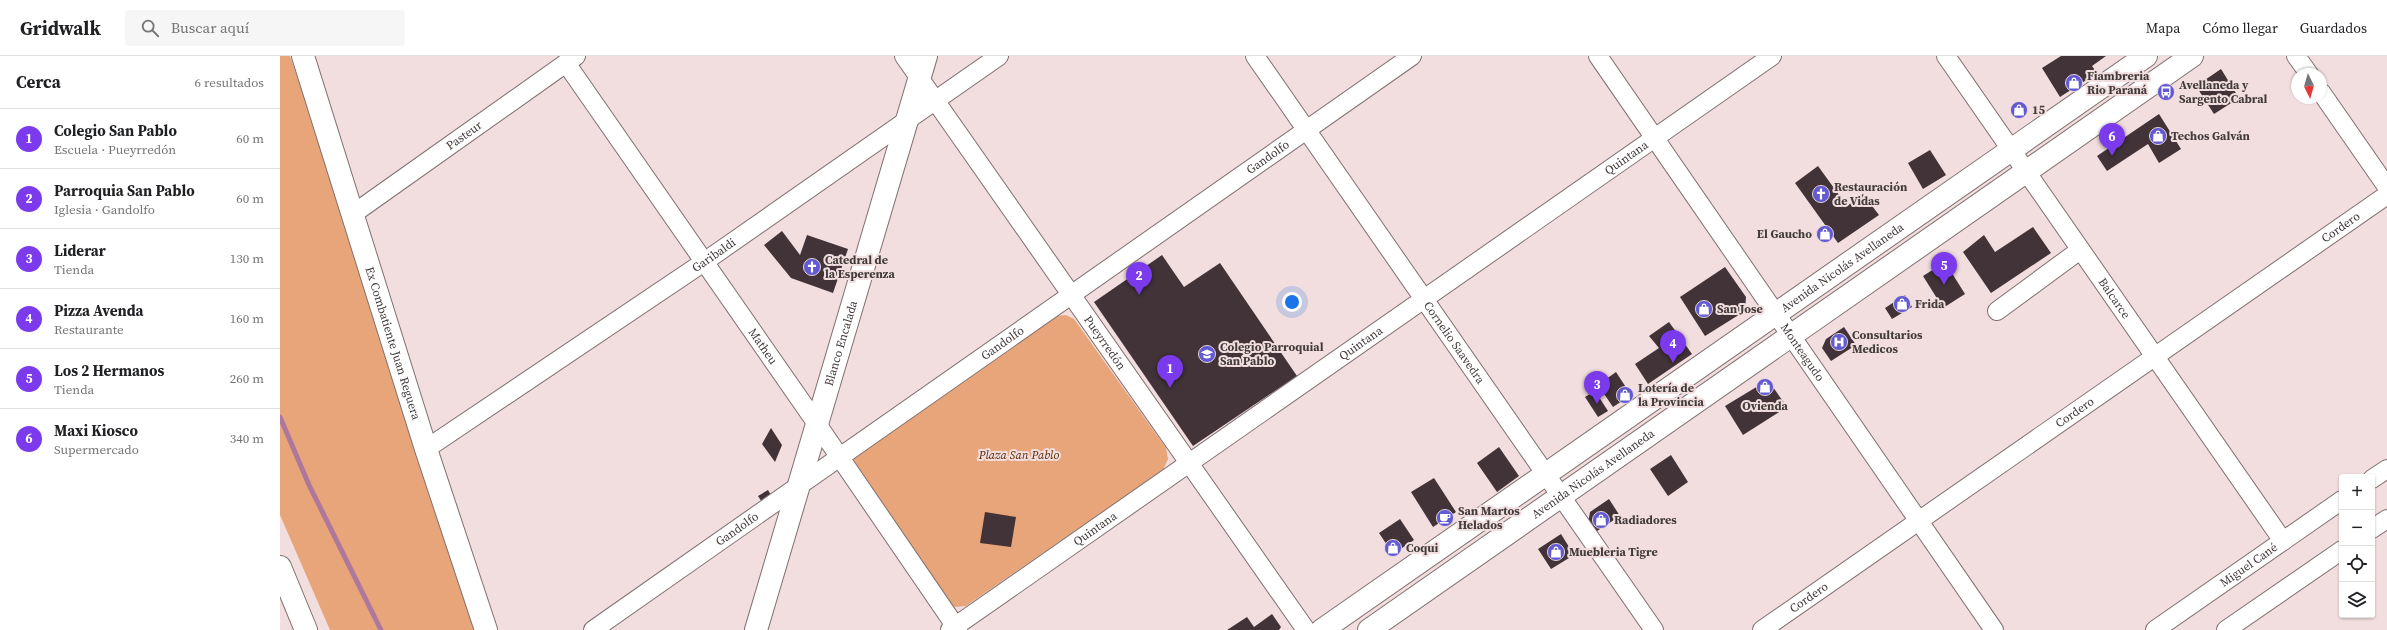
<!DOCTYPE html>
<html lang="es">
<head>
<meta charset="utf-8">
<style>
  :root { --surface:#fff; --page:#f6f6f6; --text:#202124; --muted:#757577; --line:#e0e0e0; --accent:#7c3aed }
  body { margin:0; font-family:"Source Serif 4",serif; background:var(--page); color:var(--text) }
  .controls { position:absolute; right:12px; bottom:12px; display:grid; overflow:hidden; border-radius:4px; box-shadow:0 1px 3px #0004 }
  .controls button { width:36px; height:36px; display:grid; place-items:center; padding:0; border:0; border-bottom:1px solid var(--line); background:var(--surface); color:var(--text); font:20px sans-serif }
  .compass { position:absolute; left:2011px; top:12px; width:36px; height:36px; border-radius:50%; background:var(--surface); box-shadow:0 1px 3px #0004; rotate:175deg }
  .you { position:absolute; left:1012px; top:246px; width:14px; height:14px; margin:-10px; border:3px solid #fff; border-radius:50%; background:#1a73e8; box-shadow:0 0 0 6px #1a73e833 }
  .badge { display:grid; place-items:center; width:26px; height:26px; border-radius:50%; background:var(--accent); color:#fff; font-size:13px; font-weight:700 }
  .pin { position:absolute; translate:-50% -33px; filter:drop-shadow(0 1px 2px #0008) }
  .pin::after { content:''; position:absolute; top:21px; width:14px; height:12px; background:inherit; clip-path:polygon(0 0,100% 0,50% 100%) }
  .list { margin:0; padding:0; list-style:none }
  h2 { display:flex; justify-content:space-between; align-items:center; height:52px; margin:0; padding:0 16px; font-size:17px }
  h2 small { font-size:13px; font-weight:400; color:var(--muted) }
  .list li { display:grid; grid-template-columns:26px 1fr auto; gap:12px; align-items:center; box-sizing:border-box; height:60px; padding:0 16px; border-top:1px solid var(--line) }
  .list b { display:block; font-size:15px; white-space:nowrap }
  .list p { margin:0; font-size:13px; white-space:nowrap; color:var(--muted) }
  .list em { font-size:13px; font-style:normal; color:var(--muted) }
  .icon { flex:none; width:22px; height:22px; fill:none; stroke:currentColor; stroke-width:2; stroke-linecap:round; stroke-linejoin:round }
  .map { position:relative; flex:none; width:2107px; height:574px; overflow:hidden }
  header { display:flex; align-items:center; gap:24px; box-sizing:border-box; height:56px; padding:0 20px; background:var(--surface); border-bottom:1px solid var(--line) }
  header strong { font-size:19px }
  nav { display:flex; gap:22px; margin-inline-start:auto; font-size:14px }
  .search { width:280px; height:36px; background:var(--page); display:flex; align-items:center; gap:10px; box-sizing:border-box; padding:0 14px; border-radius:4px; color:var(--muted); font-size:15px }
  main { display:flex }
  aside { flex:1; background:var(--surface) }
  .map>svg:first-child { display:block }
  .green { fill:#e8a579 }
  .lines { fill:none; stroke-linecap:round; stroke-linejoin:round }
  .stream { stroke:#ae789c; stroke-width:5 }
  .building { fill:#413337 }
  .street-casing { stroke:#817070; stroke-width:20 }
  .secondary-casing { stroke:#817070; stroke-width:24 }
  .highway-casing { stroke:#817070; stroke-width:24 }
  .street { stroke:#fff; stroke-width:18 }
  .secondary { stroke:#fff; stroke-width:22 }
  .highway { stroke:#fff; stroke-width:22 }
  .labels { text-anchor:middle; stroke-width:4; stroke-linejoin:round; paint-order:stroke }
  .poi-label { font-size:12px; font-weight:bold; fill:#423b3b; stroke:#f2dedf; text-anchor:start }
  .street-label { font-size:12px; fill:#423b3b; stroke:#f2dedf }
  .park-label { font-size:12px; font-style:italic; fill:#5c2c03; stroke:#f2dedf }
</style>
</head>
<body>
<header>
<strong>Gridwalk</strong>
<div class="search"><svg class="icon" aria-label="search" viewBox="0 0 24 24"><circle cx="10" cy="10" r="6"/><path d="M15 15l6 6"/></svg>Buscar aquí</div>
<nav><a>Mapa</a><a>Cómo llegar</a><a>Guardados</a></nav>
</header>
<main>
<aside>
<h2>Cerca<small>6 resultados</small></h2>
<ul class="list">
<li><span class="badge">1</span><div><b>Colegio San Pablo</b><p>Escuela · Pueyrredón</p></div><em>60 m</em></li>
<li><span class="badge">2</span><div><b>Parroquia San Pablo</b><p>Iglesia · Gandolfo</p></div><em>60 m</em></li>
<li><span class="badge">3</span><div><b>Liderar</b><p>Tienda</p></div><em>130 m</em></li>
<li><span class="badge">4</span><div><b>Pizza Avenda</b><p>Restaurante</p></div><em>160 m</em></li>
<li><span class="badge">5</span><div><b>Los 2 Hermanos</b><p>Tienda</p></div><em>260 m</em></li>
<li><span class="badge">6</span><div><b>Maxi Kiosco</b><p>Supermercado</p></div><em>340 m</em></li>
</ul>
</aside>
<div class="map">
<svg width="2107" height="574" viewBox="0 0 2107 574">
  <rect width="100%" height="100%" fill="#f2dedf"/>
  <path class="green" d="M0 0H10L91 233 199 574H50L0 459Z
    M786 259 794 263 886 392 888 403 883 414 686 550 675 551 668 545 575 410 574 403 577 396 775 260Z"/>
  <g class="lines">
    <path class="stream" d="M0 361 29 429 101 574"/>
  </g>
  <path class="building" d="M1781 0H1826L1812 10 1817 17 1780 41 1762 12Z
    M1941 13 1959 42 1934 58 1916 30Z
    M1879 58 1901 93 1879 107 1868 88 1827 115 1817 100Z
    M1650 94 1666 119 1643 133 1628 107Z
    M1538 110 1567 150 1583 138 1599 159 1558 187 1515 127Z
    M1753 171 1771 197 1711 237 1683 196 1704 179 1715 196Z
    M502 175 520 199 527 179 568 193 553 237 511 222 484 189Z
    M882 199 904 231 940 207 1017 320 913 390 814 246Z
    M1665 206 1685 238 1663 252 1643 220Z
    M1445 211 1466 241 1465 255 1425 280 1400 241Z
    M1625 239 1632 251 1612 263 1605 252Z
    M1389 266 1412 298 1368 328 1355 308 1379 292 1369 280Z
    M1564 271 1576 289 1551 305 1542 292 1546 283Z
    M1336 316 1351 339 1333 351 1318 329Z
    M1488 324 1507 351 1463 379 1445 350Z
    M1315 335 1328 355 1318 361 1305 341Z
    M491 372 502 389 495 406 482 388Z
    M1219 391 1239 420 1217 436 1197 407Z
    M1391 399 1408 426 1388 440 1370 413Z
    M1154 422 1176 456 1153 471 1131 436Z
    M488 434 492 441 482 446 478 440Z
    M1329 443 1340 460 1314 477 1308 468 1310 456Z
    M705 456 736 461 731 491 700 487Z
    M1120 463 1134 484 1113 498 1099 477Z
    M1281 478 1294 499 1271 513 1258 493Z
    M992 558 1001 571 999 574H947L967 561 974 571Z"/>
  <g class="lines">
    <g class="street-casing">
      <g id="street">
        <path id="s1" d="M624 0 1026 574"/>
        <path id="s2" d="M975 0 1374 574"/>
        <path id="s3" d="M1318 0 1714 574"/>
        <path id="s4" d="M1666 0 2003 485"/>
        <path d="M2016 0 2029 18"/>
        <path id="s5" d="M286 7 537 368 678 574"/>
        <path d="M2041 36 2107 131"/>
        <path id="s6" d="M73 158 296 0"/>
        <path d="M1717 255 1800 194"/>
        <path id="s7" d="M146 393 424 206 719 0"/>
        <path d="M2092 423 2107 413"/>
        <path d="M2092 473 2107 463"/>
        <path id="s8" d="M313 574 1132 0"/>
        <path id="s9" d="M670 574 1492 0"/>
        <path id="s10" d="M1482 574 2107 139"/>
        <path id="s11" d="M1875 574 2062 444"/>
        <path d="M1946 574 2062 494"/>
      </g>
    </g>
    <g class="secondary-casing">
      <g id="secondary">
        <path id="s12" d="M23 0 146 393 206 574"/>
        <path id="s13" d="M476 574 646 0"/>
        <path id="s14" d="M1042 574 1866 0"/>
        <path id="s15" d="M1089 574 1912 0"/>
      </g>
    </g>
    <g class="highway-casing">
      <path id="highway" d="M0 511 26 574"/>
    </g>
    <use href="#street" class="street"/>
    <use href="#secondary" class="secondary"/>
    <use href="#highway" class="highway"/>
  </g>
  <defs>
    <g id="shop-disc" transform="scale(0.9)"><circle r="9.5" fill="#625ad3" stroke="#f2dedf"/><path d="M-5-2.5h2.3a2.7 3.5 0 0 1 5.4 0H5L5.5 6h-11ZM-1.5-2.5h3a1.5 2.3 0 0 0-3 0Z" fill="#fff"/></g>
    <g id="bus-disc" transform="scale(0.9)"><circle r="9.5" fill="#625ad3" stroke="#f2dedf"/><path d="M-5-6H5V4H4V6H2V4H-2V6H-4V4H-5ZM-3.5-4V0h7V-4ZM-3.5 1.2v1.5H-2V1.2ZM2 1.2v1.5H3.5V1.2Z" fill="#fff"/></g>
    <g id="church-disc" transform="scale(0.9)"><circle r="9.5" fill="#625ad3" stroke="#f2dedf"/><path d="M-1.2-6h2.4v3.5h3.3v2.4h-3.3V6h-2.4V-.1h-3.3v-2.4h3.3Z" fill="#fff"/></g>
    <g id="hospital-disc" transform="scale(0.9)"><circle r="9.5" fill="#625ad3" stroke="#f2dedf"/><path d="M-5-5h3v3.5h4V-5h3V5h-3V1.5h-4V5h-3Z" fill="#fff"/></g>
    <g id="school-disc" transform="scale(0.9)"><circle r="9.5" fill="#625ad3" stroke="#f2dedf"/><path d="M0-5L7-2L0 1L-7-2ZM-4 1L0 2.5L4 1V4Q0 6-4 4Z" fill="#fff"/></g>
    <g id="cafe-disc" transform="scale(0.9)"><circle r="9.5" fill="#625ad3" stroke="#f2dedf"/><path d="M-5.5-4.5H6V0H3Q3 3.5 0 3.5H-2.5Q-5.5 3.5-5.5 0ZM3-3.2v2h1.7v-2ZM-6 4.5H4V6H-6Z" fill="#fff"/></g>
  </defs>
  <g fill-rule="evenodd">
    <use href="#shop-disc" x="1794" y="27"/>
    <use href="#bus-disc" x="1886" y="36"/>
    <use href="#shop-disc" x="1739" y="54"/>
    <use href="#shop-disc" x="1878" y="80"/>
    <use href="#church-disc" x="1541" y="138"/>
    <use href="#shop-disc" x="1545" y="178"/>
    <use href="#church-disc" x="532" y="211"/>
    <use href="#shop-disc" x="1622" y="248"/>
    <use href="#shop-disc" x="1424" y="253"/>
    <use href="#hospital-disc" x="1559" y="286"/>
    <use href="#school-disc" x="927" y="298"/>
    <use href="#shop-disc" x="1485" y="331"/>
    <use href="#shop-disc" x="1345" y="339"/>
    <use href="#cafe-disc" x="1165" y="462"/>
    <use href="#shop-disc" x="1321" y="464"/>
    <use href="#shop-disc" x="1113" y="492"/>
    <use href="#shop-disc" x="1276" y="496"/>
  </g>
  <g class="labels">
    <g class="poi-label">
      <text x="1807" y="24">Fiambreria<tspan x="1807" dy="14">Rio Paraná</tspan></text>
      <text x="1899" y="33">Avellaneda y<tspan x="1899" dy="14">Sargento Cabral</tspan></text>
      <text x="1752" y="58">15</text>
      <text x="1891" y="84">Techos Galván</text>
      <text x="1554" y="135">Restauración<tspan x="1554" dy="14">de Vidas</tspan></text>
      <text x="1532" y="182" text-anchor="end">El Gaucho</text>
      <text x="545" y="208">Catedral de<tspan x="545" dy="14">la Esperenza</tspan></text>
      <text x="1635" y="252">Frida</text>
      <text x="1437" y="257">San Jose</text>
      <text x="1572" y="283">Consultarios<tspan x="1572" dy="14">Medicos</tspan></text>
      <text x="940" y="295">Colegio Parroquial<tspan x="940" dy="14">San Pablo</tspan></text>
      <text x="1358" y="336">Lotería de<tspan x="1358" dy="14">la Provincia</tspan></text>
      <text x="1485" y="354" text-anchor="middle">Ovienda</text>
      <text x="1178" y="459">San Martos<tspan x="1178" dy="14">Helados</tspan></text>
      <text x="1334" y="468">Radiadores</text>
      <text x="1126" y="496">Coqui</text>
      <text x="1289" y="500">Muebleria Tigre</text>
    </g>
    <g class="street-label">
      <text dy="4" stroke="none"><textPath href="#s6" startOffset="136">Pasteur</textPath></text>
      <text dy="4" stroke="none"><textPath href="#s8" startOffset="824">Gandolfo</textPath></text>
      <text dy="4" stroke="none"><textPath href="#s9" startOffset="825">Quintana</textPath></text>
      <text dy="4" stroke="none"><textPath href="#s10" startOffset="705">Cordero</textPath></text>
      <text dy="4" stroke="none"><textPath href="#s7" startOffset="347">Garibaldi</textPath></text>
      <text dy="4" stroke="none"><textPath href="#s14" startOffset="634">Avenida Nicolás Avellaneda</textPath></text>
      <text dy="4" stroke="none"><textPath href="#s4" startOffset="295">Balcarce</textPath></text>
      <text dy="4" stroke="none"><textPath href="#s8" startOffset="500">Gandolfo</textPath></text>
      <text dy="4" stroke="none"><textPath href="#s12" startOffset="301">Ex Combatiente Juan Reguera</textPath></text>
      <text dy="4" stroke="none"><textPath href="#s13" startOffset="299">Blanco Encalada</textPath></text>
      <text dy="4" stroke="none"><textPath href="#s1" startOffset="350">Pueyrredón</textPath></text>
      <text dy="4" stroke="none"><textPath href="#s2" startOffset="349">Cornelio Saavedra</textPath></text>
      <text dy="4" stroke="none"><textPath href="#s9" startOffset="501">Quintana</textPath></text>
      <text dy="4" stroke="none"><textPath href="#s5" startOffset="345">Matheu</textPath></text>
      <text dy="4" stroke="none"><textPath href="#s3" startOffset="360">Monteagudo</textPath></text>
      <text dy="4" stroke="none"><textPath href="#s10" startOffset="381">Cordero</textPath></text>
      <text dy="4" stroke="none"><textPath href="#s15" startOffset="273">Avenida Nicolás Avellaneda</textPath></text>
      <text dy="4" stroke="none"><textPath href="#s9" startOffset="177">Quintana</textPath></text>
      <text dy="4" stroke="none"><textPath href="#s8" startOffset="176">Gandolfo</textPath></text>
      <text dy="4" stroke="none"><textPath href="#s11" startOffset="114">Miguel Cané</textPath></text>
      <text dy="4" stroke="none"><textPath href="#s10" startOffset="57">Cordero</textPath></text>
    </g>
    <g class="park-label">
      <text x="739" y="403">Plaza San Pablo</text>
    </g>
  </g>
</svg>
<div class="controls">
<button>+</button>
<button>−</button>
<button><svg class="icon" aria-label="locate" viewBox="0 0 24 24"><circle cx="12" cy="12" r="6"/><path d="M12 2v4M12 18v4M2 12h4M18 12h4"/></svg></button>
<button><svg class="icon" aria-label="layers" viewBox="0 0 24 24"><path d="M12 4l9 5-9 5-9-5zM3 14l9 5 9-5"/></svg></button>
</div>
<svg class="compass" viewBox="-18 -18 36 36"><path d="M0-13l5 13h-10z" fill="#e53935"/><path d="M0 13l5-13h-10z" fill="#757577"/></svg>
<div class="you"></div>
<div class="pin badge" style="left:890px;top:332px">1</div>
<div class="pin badge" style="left:859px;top:239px">2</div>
<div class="pin badge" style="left:1317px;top:348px">3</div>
<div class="pin badge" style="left:1393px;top:307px">4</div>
<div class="pin badge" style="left:1664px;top:229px">5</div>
<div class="pin badge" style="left:1832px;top:100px">6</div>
</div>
</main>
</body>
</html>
